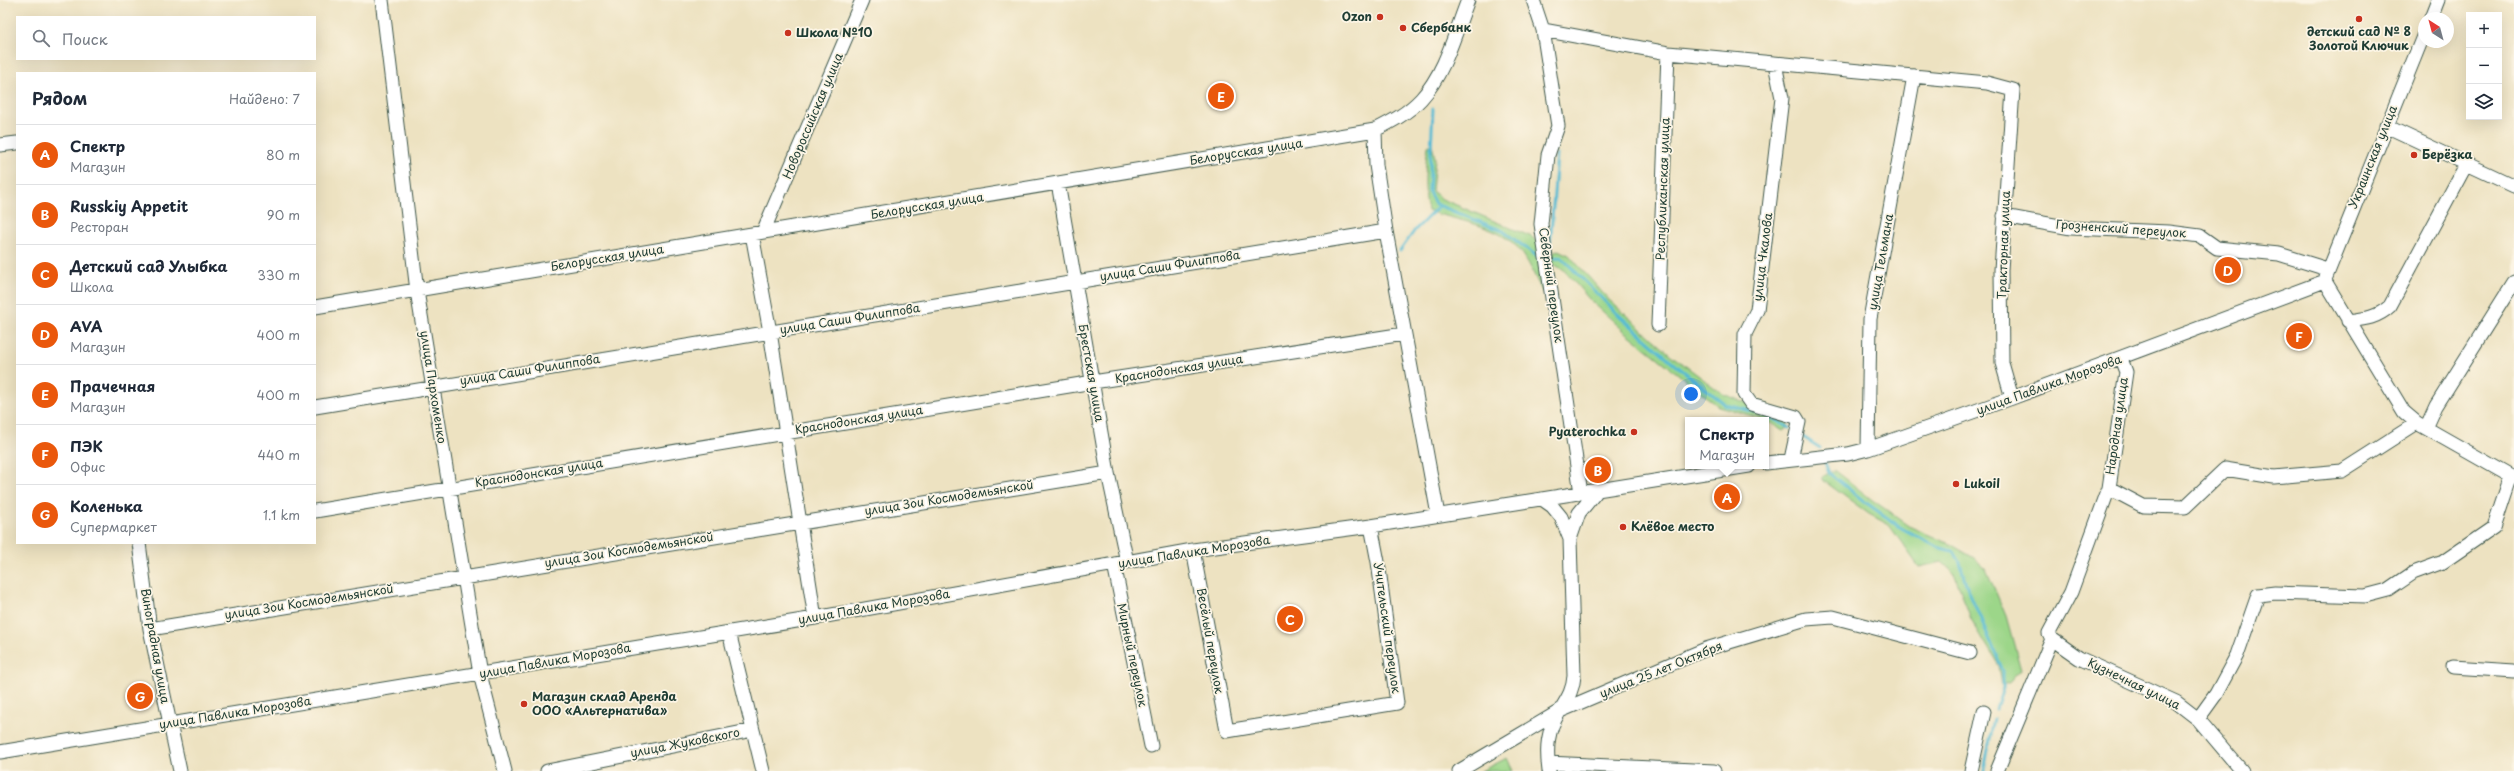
<!DOCTYPE html>
<html lang="ru">
<head>
<meta charset="utf-8">
<style>
  :root { --surface:#fff; --page:#f6f6f7; --text:#1f2937; --muted:#747a83; --line:#e0e1e3; --accent:#ea580c }
  body { margin:0; font-family:"Playpen Sans",sans-serif; background:var(--page); color:var(--text) }
  .controls { position:absolute; right:12px; top:12px; display:grid; overflow:hidden; border-radius:0px; box-shadow:0 4px 16px #0002 }
  .controls button { width:36px; height:36px; display:grid; place-items:center; padding:0; border:0; border-bottom:1px solid var(--line); background:var(--surface); color:var(--text); font:20px sans-serif }
  .compass { position:absolute; left:2418px; top:12px; width:36px; height:36px; border-radius:50%; background:var(--surface); box-shadow:0 4px 16px #0002; rotate:324deg }
  .you { position:absolute; left:1691px; top:394px; width:14px; height:14px; margin:-10px; border:3px solid #fff; border-radius:50%; background:#1a73e8; box-shadow:0 0 0 6px #1a73e833 }
  .badge { display:grid; place-items:center; width:26px; height:26px; border-radius:50%; background:var(--accent); color:#fff; font-size:13px; font-weight:700 }
  .pin { position:absolute; translate:-50% -50%; border:2px solid #fff; box-shadow:0 1px 4px #0006 }
  .popup { position:absolute; left:1685px; top:417px; width:84px; height:52px; box-sizing:border-box; display:grid; place-content:center; border-radius:0px; background:var(--surface); filter:drop-shadow(0 1px 3px #0005); font-size:13px; white-space:nowrap; color:var(--muted) }
  .popup b { font-size:15px; color:var(--text) }
  .popup::after { content:''; position:absolute; left:50%; top:100%; margin-left:-8px; border:8px solid transparent; border-top-color:var(--surface) }
  .list { margin:0; padding:0; list-style:none }
  h2 { display:flex; justify-content:space-between; align-items:center; height:52px; margin:0; padding:0 16px; font-size:17px }
  h2 small { font-size:13px; font-weight:400; color:var(--muted) }
  .list li { display:grid; grid-template-columns:26px 1fr auto; gap:12px; align-items:center; box-sizing:border-box; height:60px; padding:0 16px; border-top:1px solid var(--line) }
  .list b { display:block; font-size:15px; white-space:nowrap }
  .list p { margin:0; font-size:13px; white-space:nowrap; color:var(--muted) }
  .list em { font-size:13px; font-style:normal; color:var(--muted) }
  .icon { flex:none; width:22px; height:22px; fill:none; stroke:currentColor; stroke-width:2; stroke-linecap:round; stroke-linejoin:round }
  .map { position:relative; flex:none; width:2514px; height:771px; overflow:hidden }
  .search { position:absolute; background:var(--surface); box-shadow:0 4px 16px #0002; left:16px; top:16px; width:300px; height:44px; display:flex; align-items:center; gap:10px; box-sizing:border-box; padding:0 14px; border-radius:0px; color:var(--muted); font-size:15px }
  .panel { position:absolute; background:var(--surface); box-shadow:0 4px 16px #0002; left:16px; top:72px; width:300px; height:472px; border-radius:0px }
  .map>svg:first-child { display:block }
  .green { fill:#9cd689; stroke:#5e8a5e }
  .lines { fill:none; stroke-linecap:round; stroke-linejoin:round }
  .stream { stroke:#56bbd4; stroke-width:3 }
  .minor-casing { stroke:#3e5649; stroke-width:15 }
  .minor { stroke:#fff; stroke-width:13 }
  .poi-dot { fill:#c8321e; stroke:#fcf5e5; stroke-width:1.5 }
  .labels { text-anchor:middle; stroke-width:3.5; stroke-linejoin:round; paint-order:stroke }
  .poi-label { font-size:12px; font-weight:bold; fill:#1f3d34; stroke:#fcf5e5; text-anchor:start }
  .street-label { font-size:12px; fill:#1f3d34; stroke:#fcf5e5 }
</style>
</head>
<body>
<div class="map">
<svg width="2514" height="771" viewBox="0 0 2514 771">
  <rect width="100%" height="100%" fill="#fcf5e5"/>
  <filter id="ink" filterUnits="userSpaceOnUse"><feTurbulence type="fractalNoise" baseFrequency=".025" numOctaves="2"/><feDisplacementMap in="SourceGraphic" scale="8" xChannelSelector="R" yChannelSelector="G"/><feConvolveMatrix kernelMatrix="1 2 1 2 8 2 1 2 1" color-interpolation-filters="sRGB"/></filter>
  <filter id="wash" filterUnits="userSpaceOnUse"><feTurbulence type="fractalNoise" baseFrequency=".012" numOctaves="4" result="noise"/><feDisplacementMap in="SourceGraphic" scale="16" xChannelSelector="R" yChannelSelector="G"/><feGaussianBlur stdDeviation="0.9" result="paint"/><feColorMatrix in="noise" values="0 0 0 0 0 0 0 0 0 0 0 0 0 0 0 0 0 1.4 0 .05"/><feComposite in="paint" operator="in"/></filter>
  <g filter="url(#wash)">
    <rect width="100%" height="100%" fill="#ede2c1"/>
    <path class="green" d="M1432 144 1435 158 1432 191 1442 199 1532 237 1539 244 1546 288 1543 293C1535 278 1529 260 1518 248 1497 225 1455 220 1428 211 1423 189 1425 167 1428 146Z
      M1558 250 1569 255 1609 300 1671 355 1723 394 1782 416 1788 421V427L1783 431 1766 420 1718 406 1622 329 1590 300 1563 269 1550 263 1551 254Z
      M1835 470 1871 499 1911 527 1952 545 1974 558 1986 569 2006 616 2021 670 2011 682 2002 685 1999 666 1971 619 1954 573 1942 562 1919 567 1889 525 1869 514 1824 481 1822 477Z
      M1507 758 1513 771H1481Z"/>
    <g class="lines">
      <path class="stream" d="M1433 109 1429 192 1435 204 1503 231 1542 260
        M1550 246 1557 154
        M1400 251 1415 230 1439 206
        M1550 258 1561 257 1613 310 1677 366 1726 405 1764 414 1790 428
        M1803 437 1820 448
        M1824 460 1829 473 1865 502 1903 529 1937 547 1952 551 1959 559 1966 584 2003 671V688L1996 709
        M1984 771 1994 718"/>
    </g>
  </g>
  <g filter="url(#ink)">
    <g class="lines">
      <g class="minor-casing">
        <path id="minor" d="M382 0 417 291 480 674 505 771
          M1533 0 1543 30 1668 53 1987 83 2013 90 2001 270 2002 363 2012 398
          M2431 18 2438 0
          M1543 30 1558 126 1548 155 1541 224 1581 493
          M1775 64 1782 98 1757 310 1745 334 1744 394 1751 404 1796 417 1799 422 1791 459
          M2386 126 2514 186
          M1375 130 1376 165 1386 231 1438 515
          M0 145 17 143
          M1058 183 1108 473 1127 562
          M2004 216 2071 228 2169 232 2200 236 2217 248 2279 254 2327 269
          M763 232 862 0
          M752 234 770 332 815 618
          M2326 277 2424 34
          M2325 281 2404 412 2417 423 2514 478
          M315 307 1375 130C1391 122 1408 113 1421 99 1445 73 1455 33 1468 0
          M2348 321C2365 319 2377 318 2390 306L2467 163
          M1658 325 1668 53
          M2121 359 2126 372 2109 488 2143 506 2185 507 2225 469 2274 477 2342 471 2417 423
          M315 407 1386 231
          M2426 428 2436 406 2514 282
          M1868 449 1870 319 1914 76
          M1766 463 1848 454 1868 449 2012 398 2325 281
          M1542 499 1552 506 1561 517 1570 539 1574 676C1573 691 1567 699 1560 711 1547 730 1546 748 1549 771
          M315 511 1093 382 1404 334
          M1570 539 1579 513 1597 491
          M139 543 150 629 180 771
          M1193 550 1227 731 1397 703 1378 562 1371 526
          M1114 564 1151 746
          M150 629 1108 473
          M729 632 763 771
          M2052 639 2079 658 2176 702 2198 719 2242 771
          M2453 667 2514 671
          M2198 719 2216 694 2237 655 2258 595 2275 593 2365 596 2388 590 2413 573 2443 562 2494 527 2511 476
          M0 752 815 618 1193 550 1371 526 1749 466
          M1548 763 1714 771
          M547 771 753 730
          M1459 771 1560 711 1706 649 1806 619 1833 617 1970 653
          M1971 771 1984 712
          M1997 771 2052 639 2049 633 2071 592 2109 488"/>
      </g>
      <use href="#minor" class="minor"/>
    </g>
  </g>
  <g class="poi-dot">
    <circle cx="1380" cy="17" r="4"/>
    <circle cx="2359" cy="19" r="4"/>
    <circle cx="1403" cy="28" r="4"/>
    <circle cx="788" cy="33" r="4"/>
    <circle cx="2414" cy="155" r="4"/>
    <circle cx="1634" cy="432" r="4"/>
    <circle cx="1956" cy="484" r="4"/>
    <circle cx="1623" cy="527" r="4"/>
    <circle cx="524" cy="704" r="4"/>
  </g>
  <g class="labels">
    <g class="poi-label">
      <text x="1372" y="21" text-anchor="end">Ozon</text>
      <text x="1411" y="32">Сбербанк</text>
      <text x="2359" y="36" text-anchor="middle">детский сад № 8<tspan x="2359" dy="14">Золотой Ключик</tspan></text>
      <text x="796" y="37">Школа №10</text>
      <text x="2422" y="159">Берёзка</text>
      <text x="1626" y="436" text-anchor="end">Pyaterochka</text>
      <text x="1964" y="488">Lukoil</text>
      <text x="1631" y="531">Клёвое место</text>
      <text x="532" y="701">Магазин склад Аренда<tspan x="532" dy="14">ООО «Альтернатива»</tspan></text>
    </g>
    <g class="street-label">
      <text transform="translate(813 116) rotate(-67)" y="4">Новороссийская улица</text>
      <text transform="translate(1246 152) rotate(-9)" y="4">Белорусская улица</text>
      <text transform="translate(2373 157) rotate(-68)" y="4">Украинская улица</text>
      <text transform="translate(1663 189) rotate(-88)" y="4">Республиканская улица</text>
      <text transform="translate(927 206) rotate(-9)" y="4">Белорусская улица</text>
      <text transform="translate(2121 229) rotate(4)" y="4">Грозненский переулок</text>
      <text transform="translate(2004 245) rotate(-88)" y="4">Тракторная улица</text>
      <text transform="translate(1763 257) rotate(-83)" y="4">улица Чкалова</text>
      <text transform="translate(607 258) rotate(-9)" y="4">Белорусская улица</text>
      <text transform="translate(1881 262) rotate(-80)" y="4">улица Тельмана</text>
      <text transform="translate(1170 266) rotate(-9)" y="4">улица Саши Филиппова</text>
      <text transform="translate(1551 285) rotate(82)" y="4">Северный переулок</text>
      <text transform="translate(850 319) rotate(-9)" y="4">улица Саши Филиппова</text>
      <text transform="translate(1179 369) rotate(-9)" y="4">Краснодонская улица</text>
      <text transform="translate(530 370) rotate(-9)" y="4">улица Саши Филиппова</text>
      <text transform="translate(1091 373) rotate(80)" y="4">Брестская улица</text>
      <text transform="translate(2049 385) rotate(-20)" y="4">улица Павлика Морозова</text>
      <text transform="translate(433 387) rotate(81)" y="4">улица Пархоменко</text>
      <text transform="translate(859 420) rotate(-9)" y="4">Краснодонская улица</text>
      <text transform="translate(2117 426) rotate(-82)" y="4">Народная улица</text>
      <text transform="translate(539 473) rotate(-9)" y="4">Краснодонская улица</text>
      <text transform="translate(949 498) rotate(-9)" y="4">улица Зои Космодемьянской</text>
      <text transform="translate(629 550) rotate(-9)" y="4">улица Зои Космодемьянской</text>
      <text transform="translate(1194 552) rotate(-9)" y="4">улица Павлика Морозова</text>
      <text transform="translate(309 602) rotate(-9)" y="4">улица Зои Космодемьянской</text>
      <text transform="translate(874 607) rotate(-10)" y="4">улица Павлика Морозова</text>
      <text transform="translate(1387 628) rotate(82)" y="4">Учительский переулок</text>
      <text transform="translate(1210 641) rotate(80)" y="4">Весёлый переулок</text>
      <text transform="translate(155 646) rotate(80)" y="4">Виноградная улица</text>
      <text transform="translate(1132 655) rotate(78)" y="4">Мирный переулок</text>
      <text transform="translate(555 661) rotate(-10)" y="4">улица Павлика Морозова</text>
      <text transform="translate(1661 670) rotate(-22)" y="4">улица 25 лет Октября</text>
      <text transform="translate(2134 684) rotate(26)" y="4">Кузнечная улица</text>
      <text transform="translate(235 713) rotate(-9)" y="4">улица Павлика Морозова</text>
      <text transform="translate(685 743) rotate(-11)" y="4">улица Жуковского</text>
    </g>
  </g>
</svg>
<div class="controls">
<button>+</button>
<button>−</button>
<button><svg class="icon" aria-label="layers" viewBox="0 0 24 24"><path d="M12 4l9 5-9 5-9-5zM3 14l9 5 9-5"/></svg></button>
</div>
<svg class="compass" viewBox="-18 -18 36 36"><path d="M0-13l5 13h-10z" fill="#e53935"/><path d="M0 13l5-13h-10z" fill="#747a83"/></svg>
<div class="you"></div>
<div class="pin badge" style="left:1727px;top:497px">A</div>
<div class="popup"><b>Спектр</b>Магазин</div>
<div class="pin badge" style="left:1598px;top:470px">B</div>
<div class="pin badge" style="left:1290px;top:619px">C</div>
<div class="pin badge" style="left:2228px;top:270px">D</div>
<div class="pin badge" style="left:1221px;top:96px">E</div>
<div class="pin badge" style="left:2299px;top:336px">F</div>
<div class="pin badge" style="left:140px;top:696px">G</div>
<div class="search"><svg class="icon" aria-label="search" viewBox="0 0 24 24"><circle cx="10" cy="10" r="6"/><path d="M15 15l6 6"/></svg>Поиск</div>
<section class="panel">
<h2>Рядом<small>Найдено: 7</small></h2>
<ul class="list">
<li><span class="badge">A</span><div><b>Спектр</b><p>Магазин</p></div><em>80 m</em></li>
<li><span class="badge">B</span><div><b>Russkiy Appetit</b><p>Ресторан</p></div><em>90 m</em></li>
<li><span class="badge">C</span><div><b>Детский сад Улыбка</b><p>Школа</p></div><em>330 m</em></li>
<li><span class="badge">D</span><div><b>AVA</b><p>Магазин</p></div><em>400 m</em></li>
<li><span class="badge">E</span><div><b>Прачечная</b><p>Магазин</p></div><em>400 m</em></li>
<li><span class="badge">F</span><div><b>ПЭК</b><p>Офис</p></div><em>440 m</em></li>
<li><span class="badge">G</span><div><b>Коленька</b><p>Супермаркет</p></div><em>1.1 km</em></li>
</ul>
</section>
</div>
</body>
</html>
